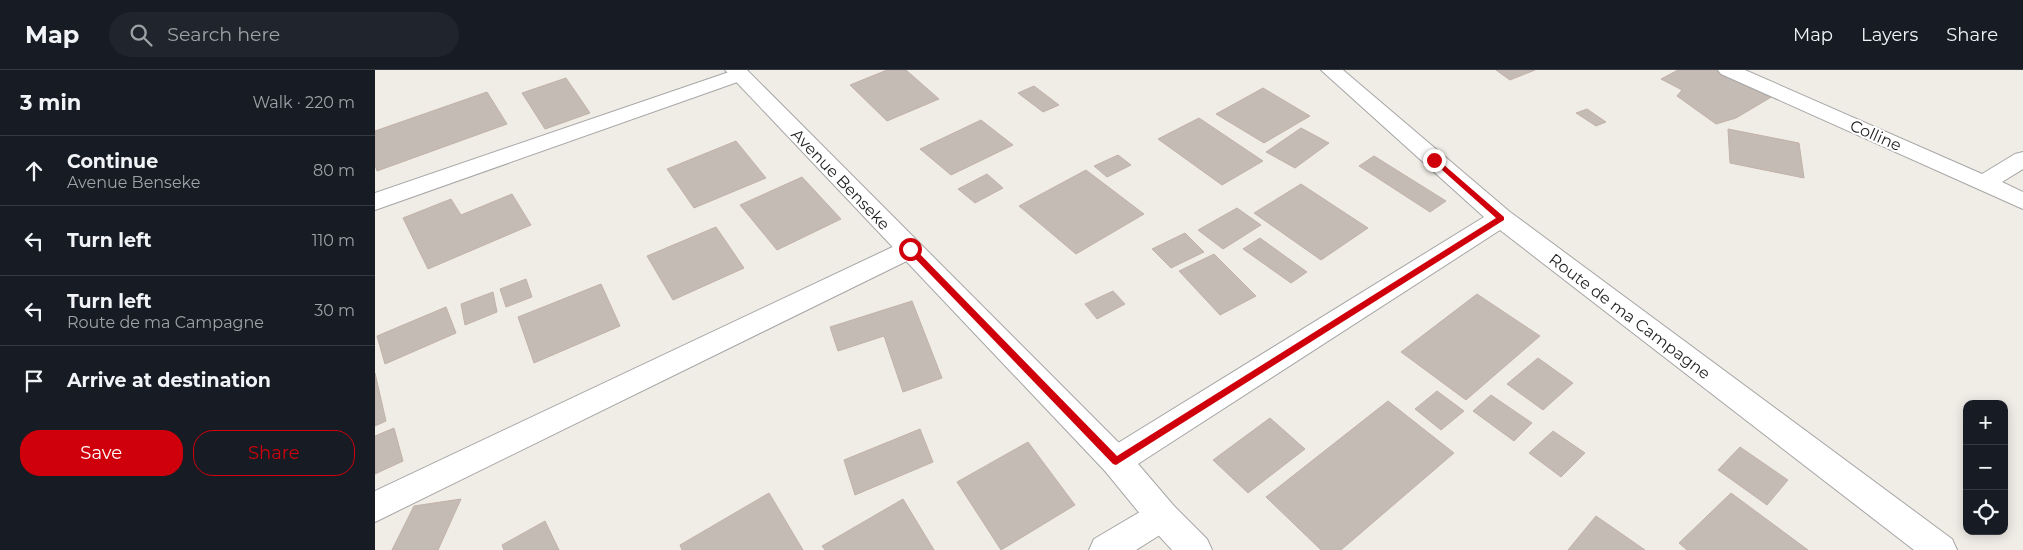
<!DOCTYPE html>
<html lang="en">
<head>
<meta charset="utf-8">
<style>
  :root { --surface:#171b24; --page:#20242c; --text:#f1f3f6; --muted:#9ea1a6; --line:#363941; --accent:#cf000b }
  body { margin:0; font-family:Montserrat,sans-serif; background:var(--page); color:var(--text) }
  .controls { position:absolute; right:15px; bottom:15px; display:grid; overflow:hidden; border-radius:10px; box-shadow:0 2px 12px #0003 }
  .controls button { width:45px; height:45px; display:grid; place-items:center; padding:0; border:0; border-bottom:1px solid var(--line); background:var(--surface); color:var(--text); font:25px sans-serif }
  .stop { position:absolute; width:15px; height:15px; margin:-11px; border:4px solid #cf000b; border-radius:50%; background:#fff }
  .stop.end { background:#cf000b; border-color:#fff; box-shadow:0 1px 5px #0008 }
  .list { margin:0; padding:0; list-style:none }
  h2 { display:flex; justify-content:space-between; align-items:center; height:65px; margin:0; padding:0 20px; font-size:21px }
  h2 small { font-size:16px; font-weight:400; color:var(--muted) }
  .list li { display:grid; grid-template-columns:32px 1fr auto; gap:15px; align-items:center; box-sizing:border-box; height:70px; padding:0 20px; border-top:1px solid var(--line) }
  .list b { display:block; font-size:19px; white-space:nowrap }
  .list p { margin:0; font-size:16px; white-space:nowrap; color:var(--muted) }
  .list em { font-size:16px; font-style:normal; color:var(--muted) }
  .actions { display:flex; gap:10px; padding:15px 20px }
  .actions a { flex:1; padding:11px 0; border:1px solid var(--accent); border-radius:20px; text-align:center; font-size:18px; color:var(--accent) }
  .actions .main { background:var(--accent); color:#fff }
  .icon { flex:none; width:28px; height:28px; fill:none; stroke:currentColor; stroke-width:2; stroke-linecap:round; stroke-linejoin:round }
  .map { position:relative; flex:none; width:1648px; height:480px; overflow:hidden }
  header { display:flex; align-items:center; gap:30px; box-sizing:border-box; height:70px; padding:0 25px; background:var(--surface); border-bottom:1px solid var(--line) }
  header strong { font-size:24px }
  nav { display:flex; gap:28px; margin-inline-start:auto; font-size:18px }
  .search { width:350px; height:45px; background:var(--page); display:flex; align-items:center; gap:12px; box-sizing:border-box; padding:0 18px; border-radius:28px; color:var(--muted); font-size:19px }
  main { display:flex }
  aside { flex:1; background:var(--surface) }
  .map>svg:first-child { display:block }
  .building { fill:#c5bbb5; stroke:#c2b2a8 }
  .lines { fill:none; stroke-linecap:round; stroke-linejoin:round }
  .minor-casing { stroke:#a6a6a6; stroke-width:2 }
  .tertiary-casing { stroke:#a6a6a6; stroke-width:2 }
  .minor { fill:#fff; fill-rule:evenodd }
  .tertiary { fill:#fff; fill-rule:evenodd }
  .route { fill:#cf000b }
  .labels { text-anchor:middle; stroke-width:4; stroke-linejoin:round; paint-order:stroke }
  .street-label { font-size:16px; fill:#1f1f1f; stroke:#fff }
</style>
</head>
<body>
<header>
<strong>Map</strong>
<div class="search"><svg class="icon" aria-label="search" viewBox="0 0 24 24"><circle cx="10" cy="10" r="6"/><path d="M15 15l6 6"/></svg>Search here</div>
<nav><a>Map</a><a>Layers</a><a>Share</a></nav>
</header>
<main>
<aside>
<h2>3 min<small>Walk · 220 m</small></h2>
<ul class="list">
<li><svg class="icon" aria-label="ahead" viewBox="0 0 24 24"><path d="M12 20V5M6 11l6-6 6 6"/></svg><div><b>Continue</b><p>Avenue Benseke</p></div><em>80 m</em></li>
<li><svg class="icon" aria-label="left" viewBox="0 0 24 24"><path d="M17 20v-9H6M10 6l-5 5 5 5"/></svg><div><b>Turn left</b></div><em>110 m</em></li>
<li><svg class="icon" aria-label="left" viewBox="0 0 24 24"><path d="M17 20v-9H6M10 6l-5 5 5 5"/></svg><div><b>Turn left</b><p>Route de ma Campagne</p></div><em>30 m</em></li>
<li><svg class="icon" aria-label="arrive" viewBox="0 0 24 24"><path d="M6 21V4h12l-3 4 3 4H6"/></svg><div><b>Arrive at destination</b></div></li>
</ul>
<div class="actions"><a class="main">Save</a><a>Share</a></div>
</aside>
<div class="map">
<svg width="1648" height="480" viewBox="0 0 1648 480">
  <rect width="100%" height="100%" fill="#f0ece6"/>
  <path class="building" d="M512 0H531L564 29 512 51 475 15Z
    M1121 0H1160L1135 10Z
    M1303 0H1345L1398 26 1361 48 1341 54 1302 26 1307 20 1286 9Z
    M191 8 215 43 170 59 147 23Z
    M659 16 684 35 668 42 643 23Z
    M888 18 935 46 889 73 841 44Z
    M112 22 132 54 2 101 0 95V61Z
    M1212 39 1231 52 1221 56 1201 43Z
    M824 48 888 91 847 115 783 69Z
    M606 50 638 75 576 105 545 79Z
    M926 58 954 73 920 98 891 82Z
    M1353 59 1424 73 1429 108 1355 93Z
    M361 71 391 108 319 138 292 99Z
    M743 85 756 95 732 107 719 96Z
    M999 86 1071 131 1055 142 984 96Z
    M711 100 769 144 701 184 644 136Z
    M612 104 628 118 600 133 583 119Z
    M427 107 466 149 402 180 365 135Z
    M926 114 993 158 946 190 879 143Z
    M137 124 156 155 53 199 28 148 76 129 86 145Z
    M862 138 886 155 848 179 823 160Z
    M341 157 369 198 298 230 272 186Z
    M810 163 829 182 796 198 777 179Z
    M885 168 932 202 916 213 868 179Z
    M839 184 881 226 845 245 804 201Z
    M151 209 157 227 131 237 125 219Z
    M226 214 245 256 159 293 143 247Z
    M738 221 750 234 722 249 710 234Z
    M118 222 122 242 90 255 86 234Z
    M1102 224 1165 266 1091 330 1026 282Z
    M537 231 567 308 528 322 509 266 463 281 455 257Z
    M71 237 81 263 10 294 2 266Z
    M1163 288 1198 313 1168 340 1132 314Z
    M0 303 11 351 0 356Z
    M1062 321 1089 341 1066 360 1040 339Z
    M1116 325 1157 353 1139 371 1098 341Z
    M1013 331 1079 383 966 480H946L891 427Z
    M895 348 930 379 873 423 838 390Z
    M19 358 28 391 0 404V366Z
    M545 359 558 392 480 425 469 390Z
    M1178 361 1210 383 1186 407 1154 383Z
    M653 372 700 435 626 480 582 412Z
    M1365 377 1413 410 1392 435 1343 400Z
    M394 423 428 480H307L305 475Z
    M1356 423 1433 480H1312L1304 473Z
    M86 429 63 480H17L39 436Z
    M528 429 559 480H450L447 476Z
    M1221 446 1270 480H1193Z
    M170 451 184 480H129L127 475Z"/>
  <g class="lines">
    <g class="minor-casing">
      <path id="minor" d="M369 0 374 5 371 9 0 140V123L357 1Z
        M946 0H968L1135 142 1577 469 1582 480H1539L1125 160 752 401 741 404 730 401 725 391 730 381 1109 147Z
        M1343 0H1370L1607 104 1640 84 1648 82V99L1627 112 1648 122V139L1346 4Z
        M535 170 544 173 548 179 544 185 0 452V421L526 173Z
        M787 431 799 436 804 446 799 456 761 480H714L719 469 775 436Z"/>
    </g>
    <g class="tertiary-casing">
      <path id="tertiary" d="M350 0H372L752 381 799 436 832 469 837 480H797L775 456 730 401Z"/>
    </g>
    <use href="#minor" class="minor"/>
    <use href="#tertiary" class="tertiary"/>
  </g>
  <path class="route" d="M1057 88H1061L1129 147V150L741 395 738 394 531 179 538 177 742 386 1121 148 1057 91Z"/>
  <g class="labels">
    <g class="street-label">
      <text transform="translate(1501 65) rotate(24)" y="6">Colline</text>
      <text transform="translate(466 109) rotate(46)" y="6">Avenue Benseke</text>
      <text transform="translate(1255 246) rotate(37)" y="6">Route de ma Campagne</text>
    </g>
  </g>
</svg>
<div class="controls">
<button>+</button>
<button>−</button>
<button><svg class="icon" aria-label="locate" viewBox="0 0 24 24"><circle cx="12" cy="12" r="6"/><path d="M12 2v4M12 18v4M2 12h4M18 12h4"/></svg></button>
</div>
<div class="stop" style="left:535px;top:179px"></div>
<div class="stop end" style="left:1059px;top:90px"></div>
</div>
</main>
</body>
</html>
